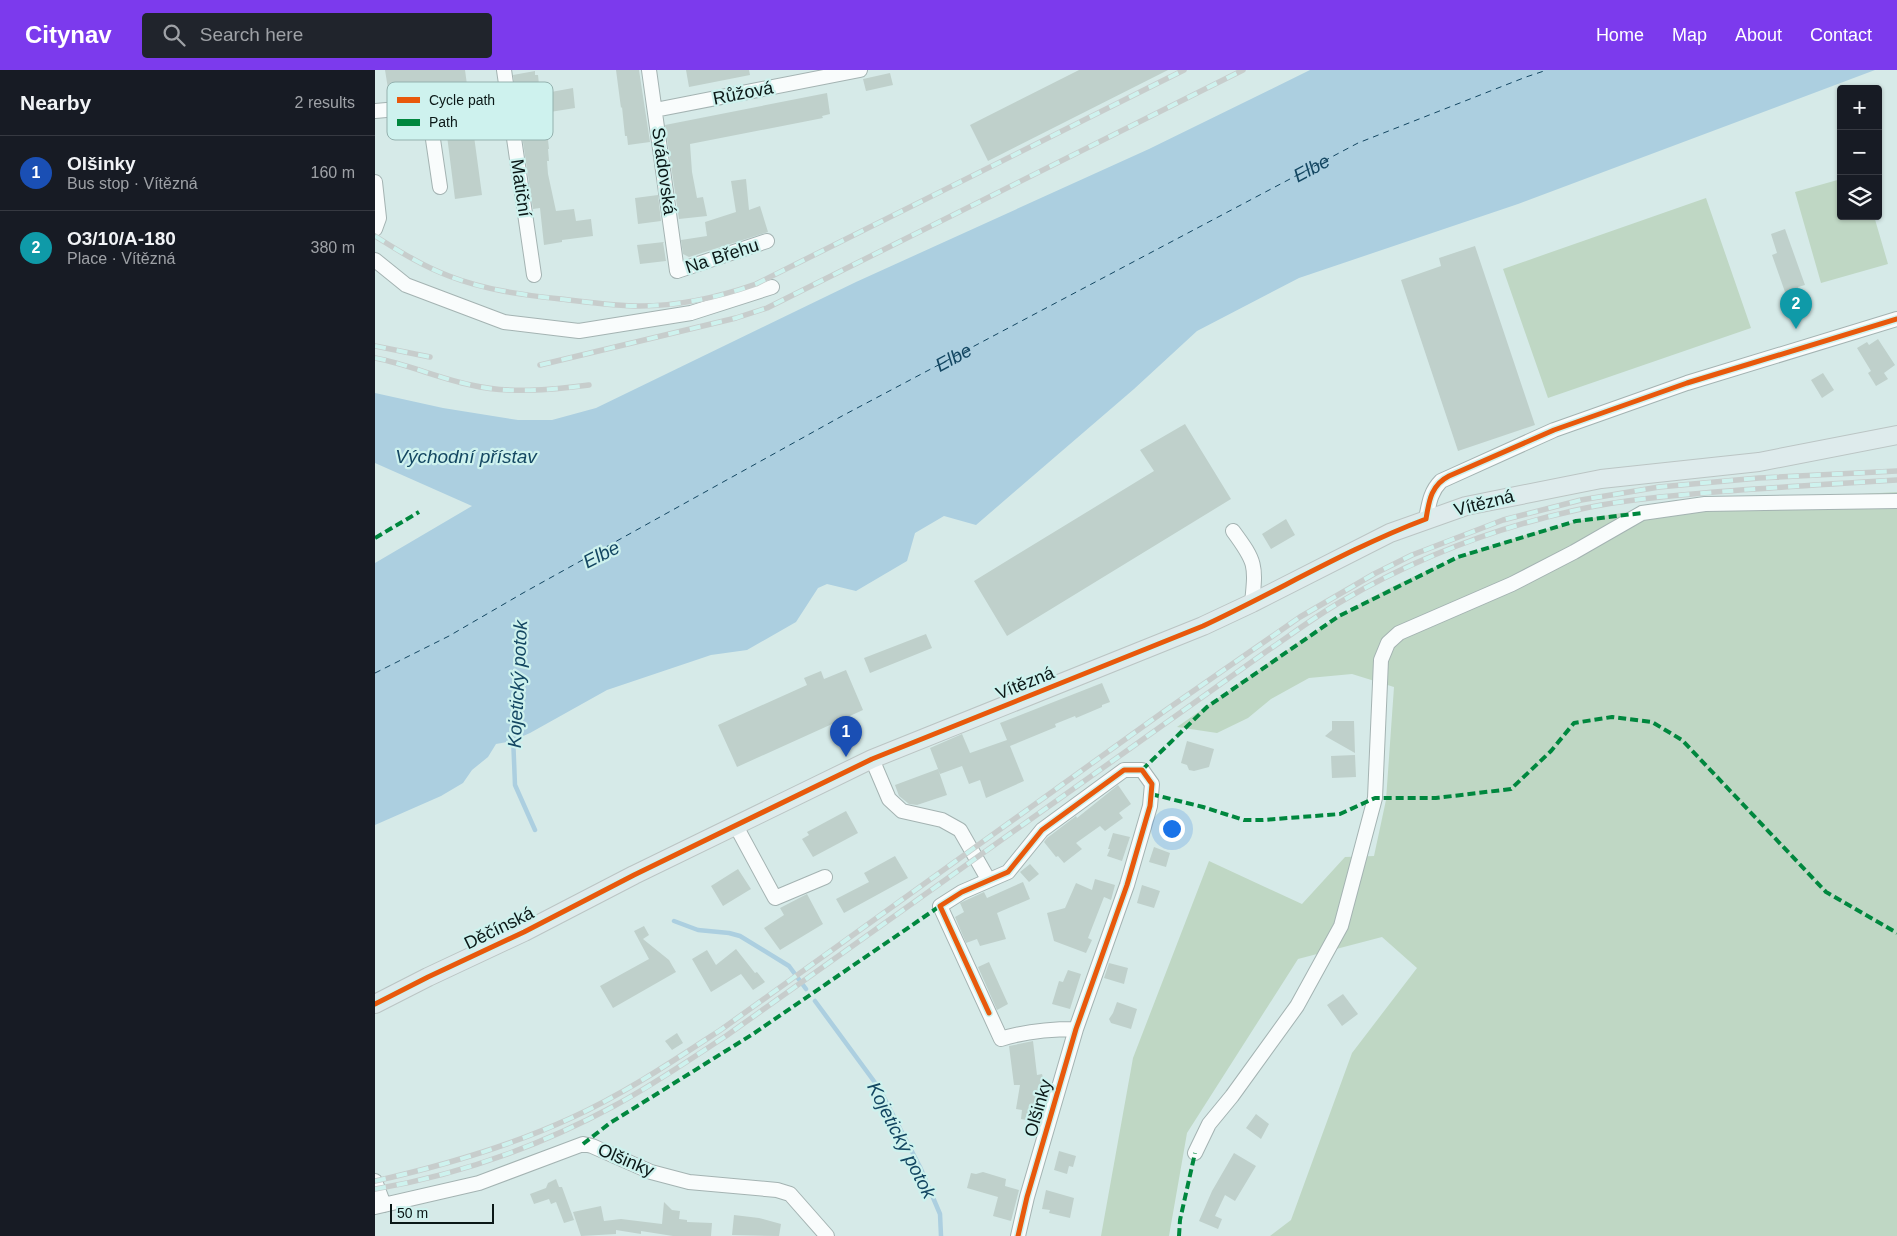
<!DOCTYPE html>
<html lang="en">
<head>
<meta charset="utf-8">
<style>
  :root { --surface:#171b24; --page:#20242c; --text:#f1f3f6; --muted:#9ea1a6; --line:#363941; --accent:#7c3aed }
  body { margin:0; font-family:Arial,sans-serif; background:var(--page); color:var(--text) }
  .controls { position:absolute; right:15px; top:15px; display:grid; overflow:hidden; border-radius:5px; box-shadow:0 1px 4px #0004 }
  .controls button { width:45px; height:45px; display:grid; place-items:center; padding:0; border:0; border-bottom:1px solid var(--line); background:var(--surface); color:var(--text); font:25px sans-serif }
  .scale { position:absolute; left:15px; bottom:12px; width:104px; box-sizing:border-box; padding-left:5px; border:2px solid #0b1817; border-top:0; font-size:14px; line-height:18px; white-space:nowrap; color:#0b1817; -webkit-text-stroke:4px #cef2ee; paint-order:stroke }
  .you { position:absolute; left:796px; top:758px; width:18px; height:18px; margin:-12px; border:4px solid #fff; border-radius:50%; background:#1a73e8; box-shadow:0 0 0 8px #1a73e833 }
  .badge { display:grid; place-items:center; width:32px; height:32px; border-radius:50%; background:var(--accent); color:#fff; font-size:16px; font-weight:700 }
  .pin { position:absolute; translate:-50% -41px; filter:drop-shadow(0 1px 2px #0008) }
  .pin::after { content:''; position:absolute; top:26px; width:18px; height:15px; background:inherit; clip-path:polygon(0 0,100% 0,50% 100%) }
  .list { margin:0; padding:0; list-style:none }
  h2 { display:flex; justify-content:space-between; align-items:center; height:65px; margin:0; padding:0 20px; font-size:21px }
  h2 small { font-size:16px; font-weight:400; color:var(--muted) }
  .list li { display:grid; grid-template-columns:32px 1fr auto; gap:15px; align-items:center; box-sizing:border-box; height:75px; padding:0 20px; border-top:1px solid var(--line) }
  .list b { display:block; font-size:19px; white-space:nowrap }
  .list p { margin:0; font-size:16px; white-space:nowrap; color:var(--muted) }
  .list em { font-size:16px; font-style:normal; color:var(--muted) }
  .icon { flex:none; width:28px; height:28px; fill:none; stroke:currentColor; stroke-width:2; stroke-linecap:round; stroke-linejoin:round }
  .map { position:relative; flex:none; width:1522px; height:1166px; overflow:hidden }
  header { display:flex; align-items:center; gap:30px; box-sizing:border-box; height:70px; padding:0 25px; background:var(--accent); color:#fff }
  header strong { font-size:24px }
  nav { display:flex; gap:28px; margin-inline-start:auto; font-size:18px }
  .search { width:350px; height:45px; background:var(--page); display:flex; align-items:center; gap:12px; box-sizing:border-box; padding:0 18px; border-radius:5px; color:var(--muted); font-size:19px }
  main { display:flex }
  aside { flex:1; background:var(--surface) }
  .map>svg:first-child { display:block }
  .green { fill:#bfd7c4 }
  .water { fill:#accfe0 }
  .lines { fill:none; stroke-linecap:round; stroke-linejoin:round }
  .stream { stroke:#accfe0; stroke-width:4.5 }
  .ferry { stroke:#144762; stroke-width:1; stroke-dasharray:6 5; stroke-linecap:butt }
  .building { fill:#bfd0cb }
  .minor-casing { stroke:#a4b3b2; stroke-width:16 }
  .major-casing { stroke:#bbc5c4; stroke-width:20 }
  .minor { stroke:#f9fcfc; stroke-width:14 }
  .major { stroke:#deebec; stroke-width:18 }
  .rail-casing { stroke:#c7cdcc; stroke-width:5.5 }
  .rail { stroke:#cef2ee; stroke-width:4; stroke-dasharray:11; stroke-linecap:butt }
  .quiet { stroke:#00873e; stroke-width:4; stroke-dasharray:8 4; stroke-linecap:butt }
  .cycleway-casing { stroke:#cef2ee; stroke-width:8 }
  .cycleway { stroke:#e8590c; stroke-width:5 }
  .labels { text-anchor:middle; stroke-width:4.5; stroke-linejoin:round; paint-order:stroke }
  .street-label { font-size:18px; fill:#0b1817; stroke:#cef2ee }
  .water-label { font-size:19px; font-style:italic; fill:#144762; stroke:#cef2ee }
  .key { fill:#cef2ee; stroke:#94b1ae; stroke-width:1 }
  .key-label { font-size:14px; fill:#0b1817 }
</style>
</head>
<body>
<header>
<strong>Citynav</strong>
<div class="search"><svg class="icon" aria-label="search" viewBox="0 0 24 24"><circle cx="10" cy="10" r="6"/><path d="M15 15l6 6"/></svg>Search here</div>
<nav><a>Home</a><a>Map</a><a>About</a><a>Contact</a></nav>
</header>
<main>
<aside>
<h2>Nearby<small>2 results</small></h2>
<ul class="list">
<li><span class="badge" style="background:#1a4fb4">1</span><div><b>Olšinky</b><p>Bus stop · Vítězná</p></div><em>160 m</em></li>
<li><span class="badge" style="background:#0f9aa8">2</span><div><b>O3/10/A-180</b><p>Place · Vítězná</p></div><em>380 m</em></li>
</ul>
</aside>
<div class="map">
<svg width="1522" height="1166" viewBox="0 0 1522 1166">
  <rect width="100%" height="100%" fill="#d6eae8"/>
  <path class="green" d="M1466 109V146H1499L1513 194 1446 213 1420 122Z
    M1331 128 1376 258 1173 328 1128 199Z
    M1522 422V1166H895L916 1150 977 983 1042 898 1007 867 923 889 812 1063 794 1166H726L758 988 834 791 927 834 970 787 999 786 1011 730 1019 617 977 604 934 608 896 629 873 648 842 663 802 657C869 611 935 560 1007 522 1070 489 1139 466 1208 450 1243 442 1280 439 1316 436 1385 429 1453 426 1522 422Z"/>
  <path class="water" d="M935 0H1500L1143 134 924 208 822 261 759 319 601 455 569 446 540 463 532 491 481 521 452 514 443 518 421 552 372 580 336 585 232 620 155 663 137 671 121 674 113 687 97 700 88 713 66 726 0 755V493L97 436 0 393V323L68 338 143 350H177L221 338 481 212 774 79Z"/>
  <g class="lines">
    <path class="stream" d="M138 666 140 715 160 760
      M299 851 323 860 354 863 365 866 414 896 431 919
      M440 931 504 1018 545 1097 565 1144 566 1166"/>
    <path class="ferry" id="s1" d="M0 603 74 566 148 523 467 346 983 73 1151 7 1172 0"/>
  </g>
  <path class="building" d="M10 0H90L107 125 80 129 66 18 14 25Z
    M241 0H264L275 72 253 75 252 66H250L247 37 246 38Z
    M311 0H374L375 5 314 17Z
    M704 0H793L613 91 595 55Z
    M160 1V5H163L165 24 198 18 200 38 175 42 178 60 172 61 174 79H173L174 91H172L173 104 181 141 199 139 201 151 216 149 218 166 187 170V172L169 175 165 138 158 139 138 5Z
    M515 3 518 15 491 21 488 9Z
    M452 23 455 44 447 46 448 48 315 74 317 102 322 128 328 127 332 146 304 149 290 55Z
    M371 109 374 140 385 136 393 162 314 187 308 184 306 170 332 166 330 152 361 142 356 111Z
    M283 125 286 151 263 154 260 128Z
    M1410 159 1430 215 1423 217 1430 238 1417 242 1397 185 1402 183 1396 164Z
    M288 172 291 191 265 194 262 175 289 172V173Z
    M1100 176 1160 355 1083 381 1026 210 1066 196 1064 188Z
    M1503 269 1520 295 1509 303 1513 309 1501 316 1493 303 1496 301 1482 278 1492 272 1494 275Z
    M1448 303 1459 320 1447 328 1436 310Z
    M810 354 856 429 632 566 599 511 779 401 765 380Z
    M911 449 920 465 896 479 887 464Z
    M551 564 557 578 495 603 489 588Z
    M471 600 488 640 362 697 343 655 432 615 429 608 446 601 449 609Z
    M727 613 735 632 727 635V637L701 648 700 646 680 654 681 657 635 676 649 711 611 728 605 710 594 714 587 696 565 704 555 678 587 664 595 683 632 670 625 653Z
    M957 651H979L980 683 950 666 957 660Z
    M812 671 839 679 834 697 819 701 814 700 812 695 806 693Z
    M980 685 981 707 957 708 956 686Z
    M563 699 572 725 542 735 534 734 524 726 520 715Z
    M743 715 756 734 744 743 748 748 730 761 725 756 701 773 707 779 689 793 683 786 681 787 669 772 672 768 701 746 702 748Z
    M471 741 483 763 438 787 427 769 434 765 432 762Z
    M738 763 755 767 747 791 732 786 735 779H733Z
    M779 777 795 783 791 797 774 792Z
    M520 786 533 808 469 843 461 829 494 812 489 803Z
    M655 794 664 804 654 812 645 802Z
    M363 799 376 819 348 836 336 816Z
    M720 809 740 815 736 830 729 827 713 868 717 870 711 883 679 871 672 843 690 838 701 813 717 820Z
    M648 812 655 829 622 843 631 869 605 876 602 869 591 873 580 847 589 842 585 833 609 822 612 828Z
    M767 815 785 821 779 838 762 833Z
    M432 824 448 854 405 880 389 858 409 845 405 838Z
    M269 856 274 865 268 869 294 890 301 902 238 938 225 916 274 889 259 861Z
    M361 879 380 903 382 902 390 912 378 920 366 904 336 922 317 889 332 880 341 895Z
    M614 892 633 934 622 940 603 897Z
    M734 893 753 898 749 914 729 908Z
    M693 900 706 904 695 939 677 934 684 911 688 912Z
    M968 924 983 944 967 956 952 935Z
    M742 932 762 939 756 959 736 953 734 949 738 943Z
    M302 963 308 973 297 980 290 971Z
    M658 971 662 1005 667 1004 669 1011 663 1052 646 1049 647 1040 641 1039 645 1015H639L634 976Z
    M881 1044 894 1054 886 1069 871 1058Z
    M684 1081 701 1086 698 1097 694 1096 692 1104 679 1100Z
    M859 1083 881 1096 860 1131 850 1125 840 1146 847 1149 843 1159 824 1151 837 1121Z
    M608 1102 631 1109 630 1116 644 1120 636 1151 618 1146 623 1127 592 1118 596 1103 601 1104Z
    M181 1109 184 1117H187L199 1150 189 1153 181 1132 176 1134 174 1129 159 1134 155 1124 171 1118 173 1113Z
    M671 1120 699 1128 695 1148 674 1143 675 1140 667 1139Z
    M289 1132 297 1140 305 1141 304 1149 312 1150V1152L337 1153 336 1166H298L266 1161V1164L241 1160V1164L206 1166 198 1142 226 1136 229 1151 246 1149 287 1154Z
    M359 1145 384 1148 406 1154 404 1166 357 1165Z"/>
  <g class="lines">
    <g class="minor-casing">
      <path id="minor" d="M129 0 159 205
        M274 0 302 201 392 171
        M280 40 485 0
        M0 41 45 37 55 49 65 117
        M0 112 4 148 0 159
        M0 190 31 215 129 252 204 261 316 243 397 217
        M1051 449C1054 434 1055 422 1066 411L1179 360 1312 313 1522 249
        M858 461C881 492 881 495 877 533
        M497 689 514 729 527 741 567 750 585 760 613 809
        M361 756 400 828 450 807
        M820 1083 834 1054 857 1026 922 936 966 856 1000 728 1006 590 1013 573 1024 563 1137 514 1199 482 1267 443 1330 434 1522 431
        M0 1111 9 1135
        M0 1137 104 1113 208 1074 217 1076 276 1102 314 1112 402 1120 415 1124 452 1166
        M643 1166 652 1127 701 959 752 815 775 736 777 714 767 700H749L667 760 633 802 587 822 565 836 626 969C651 961 675 959 701 959"/>
    </g>
    <g class="major-casing">
      <path id="major" d="M0 934 53 907 149 862 259 805 497 689 828 556 877 533 1015 463 1091 436 1226 409 1384 392 1522 365"/>
    </g>
    <use href="#minor" class="minor"/>
    <use href="#major" class="major"/>
    <g class="rail-casing">
      <path id="rail" d="M0 166C24 181 47 196 74 206 110 220 148 225 186 229 212 232 239 236 265 236 305 236 344 227 381 214L809 0
        M0 276 55 287
        M0 288C32 294 63 308 96 315 134 324 175 320 214 315
        M165 295 361 248 392 238 868 0
        M0 1111C67 1096 133 1077 196 1048 249 1024 298 991 347 959L791 640 925 547 999 504 1037 485 1128 450 1206 430 1284 417 1384 408 1522 401
        M0 1119C83 1105 165 1076 239 1036 278 1015 314 990 351 966L892 581C917 564 941 546 967 531 1041 488 1122 457 1206 439 1243 431 1281 427 1318 424 1386 418 1454 414 1522 410"/>
    </g>
    <use href="#rail" class="rail"/>
    <path class="quiet" d="M0 468 44 442
      M767 700 832 637 964 546 1083 487 1201 451 1267 443
      M776 724 828 737 869 750H888L965 744 1000 728H1061L1136 719 1176 681 1199 653 1237 647 1277 652 1307 670 1451 822 1522 863
      M208 1074 235 1053 378 964 565 836
      M804 1166 805 1150 820 1083"/>
    <g class="cycleway-casing">
      <path id="cycleway" d="M0 934 53 907 149 862 259 805 497 689 828 556C903 521 974 478 1051 449 1054 431 1056 415 1074 406L1179 360 1312 313 1522 249
        M614 943 565 836 587 822 633 802 667 760 749 700H767L777 714 775 736 752 815 701 959 652 1127 643 1166"/>
    </g>
    <use href="#cycleway" class="cycleway"/>
  </g>
  <g class="labels">
    <g class="street-label">
      <text transform="translate(368 23) rotate(-11)" y="6">Růžová</text>
      <text transform="translate(289 101) rotate(82)" y="6">Svádovská</text>
      <text transform="translate(146 118) rotate(82)" y="6">Matiční</text>
      <text transform="translate(347 186) rotate(-18)" y="6">Na Břehu</text>
      <text transform="translate(1109 433) rotate(-14)" y="6">Vítězná</text>
      <text transform="translate(650 613) rotate(-22)" y="6">Vítězná</text>
      <text transform="translate(124 858) rotate(-26)" y="6">Děčínská</text>
      <text transform="translate(663 1038) rotate(-74)" y="6">Olšinky</text>
      <text transform="translate(251 1090) rotate(23)" y="6">Olšinky</text>
    </g>
    <g class="water-label">
      <text dy="7" stroke="none"><textPath href="#s1" startOffset="1064">Elbe</textPath></text>
      <text dy="7" stroke="none"><textPath href="#s1" startOffset="659">Elbe</textPath></text>
      <text x="91" y="393">Východní přístav</text>
      <text transform="translate(226 484) rotate(-27)" y="7">Elbe</text>
      <text transform="translate(142 614) rotate(-87)" y="7">Kojetický potok</text>
      <text transform="translate(527 1070) rotate(63)" y="7">Kojetický potok</text>
    </g>
  </g>
  <rect x="12" y="12" width="166" height="58" rx="8" class="key"/>
  <rect x="22" y="27" width="23" height="6" fill="#e8590c"/>
  <rect x="22" y="49" width="23" height="7" fill="#00873e"/>
  <g class="key-label">
    <text x="54" y="35">Cycle path</text>
    <text x="54" y="57">Path</text>
  </g>
</svg>
<div class="controls">
<button>+</button>
<button>−</button>
<button><svg class="icon" aria-label="layers" viewBox="0 0 24 24"><path d="M12 4l9 5-9 5-9-5zM3 14l9 5 9-5"/></svg></button>
</div>
<div class="scale">50 m</div>
<div class="you"></div>
<div class="pin badge" style="left:471px;top:687px;background:#1a4fb4">1</div>
<div class="pin badge" style="left:1421px;top:259px;background:#0f9aa8">2</div>
</div>
</main>
</body>
</html>
